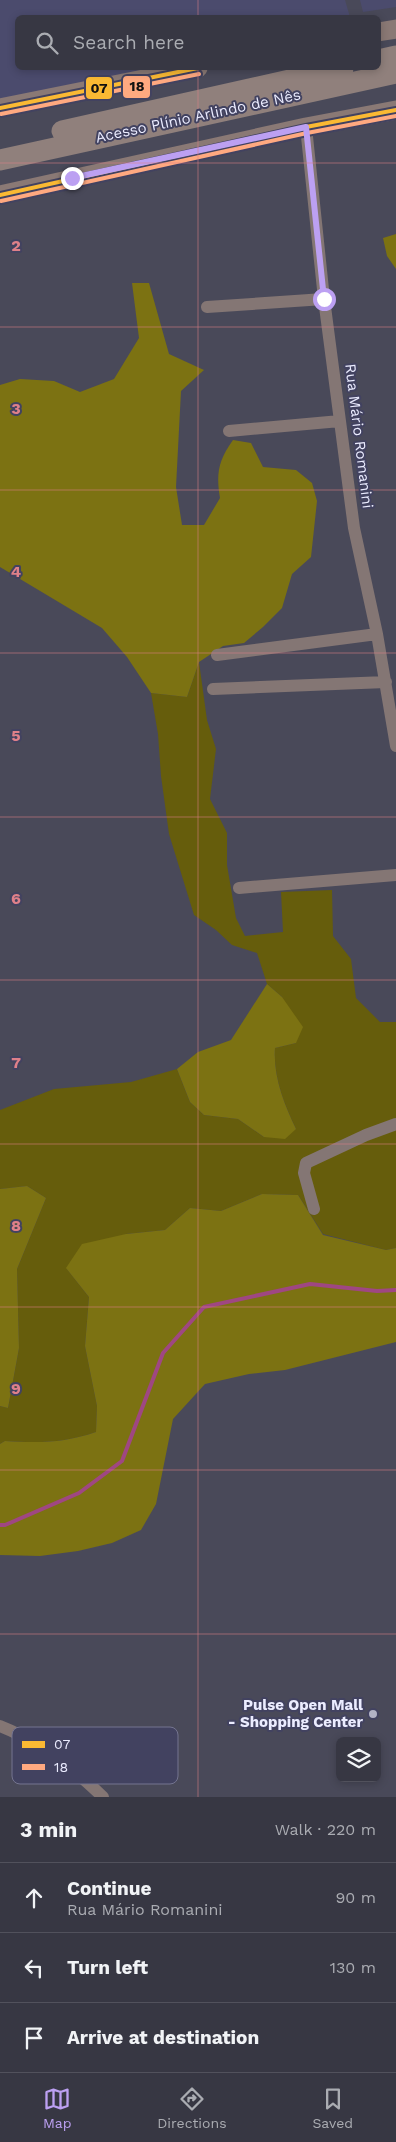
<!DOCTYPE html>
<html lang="en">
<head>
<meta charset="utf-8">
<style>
  :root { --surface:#373743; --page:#3e3f4a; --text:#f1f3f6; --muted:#aaacb2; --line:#51515c; --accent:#bca0f2 }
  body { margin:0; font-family:"Work Sans",sans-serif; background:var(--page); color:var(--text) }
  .controls { position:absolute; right:15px; bottom:15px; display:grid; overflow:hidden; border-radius:8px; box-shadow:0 2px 8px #0003 }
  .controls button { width:45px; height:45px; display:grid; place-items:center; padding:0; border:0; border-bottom:1px solid var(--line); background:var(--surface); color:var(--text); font:25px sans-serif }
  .stop { position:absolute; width:15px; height:15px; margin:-11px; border:4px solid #bca0f2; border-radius:50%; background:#fff }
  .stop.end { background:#bca0f2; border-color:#fff; box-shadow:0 1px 5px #0008 }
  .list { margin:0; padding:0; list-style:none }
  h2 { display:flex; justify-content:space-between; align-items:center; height:65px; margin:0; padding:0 20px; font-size:21px }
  h2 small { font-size:16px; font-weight:400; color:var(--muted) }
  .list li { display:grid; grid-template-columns:32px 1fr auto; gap:15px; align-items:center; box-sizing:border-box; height:70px; padding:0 20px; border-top:1px solid var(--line) }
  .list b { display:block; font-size:19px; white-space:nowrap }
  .list p { margin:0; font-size:16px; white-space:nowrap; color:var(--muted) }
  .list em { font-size:16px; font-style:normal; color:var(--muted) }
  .icon { flex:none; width:28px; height:28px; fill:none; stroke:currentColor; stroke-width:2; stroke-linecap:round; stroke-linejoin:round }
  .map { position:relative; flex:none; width:396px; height:1797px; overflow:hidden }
  .search { position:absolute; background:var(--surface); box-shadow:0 2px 8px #0003; left:15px; right:15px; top:15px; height:55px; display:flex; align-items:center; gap:12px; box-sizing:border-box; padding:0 18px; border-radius:8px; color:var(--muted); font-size:19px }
  .sheet { height:275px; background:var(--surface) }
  nav { display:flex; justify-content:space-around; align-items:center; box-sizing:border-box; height:70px; border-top:1px solid var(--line); background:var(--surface); font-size:14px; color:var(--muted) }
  nav a { display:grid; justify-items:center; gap:2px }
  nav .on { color:var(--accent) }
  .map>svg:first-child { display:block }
  .built { fill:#4b4b6d }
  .green { fill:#665d0c }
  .forest { fill:#7c7212 }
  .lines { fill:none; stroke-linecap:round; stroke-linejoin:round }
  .stream { stroke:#9f4782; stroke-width:4 }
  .minor { stroke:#847674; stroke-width:12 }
  .secondary { stroke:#8a7975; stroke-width:19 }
  .trunk { stroke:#90807c; stroke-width:21 }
  .bus-1-casing { stroke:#424260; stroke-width:8 }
  .bus-2-casing { stroke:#424260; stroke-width:8 }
  .bus-1 { stroke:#fab933; stroke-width:4 }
  .bus-2 { stroke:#ffa980; stroke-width:4 }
  .route { stroke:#bca0f2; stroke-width:6 }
  .grid { fill:none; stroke:#df8089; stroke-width:1; stroke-opacity:0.55 }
  .poi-dot { fill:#b2b3c5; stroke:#424260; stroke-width:2 }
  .labels { text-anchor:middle; stroke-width:4; stroke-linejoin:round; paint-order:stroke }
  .street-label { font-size:15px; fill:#ebecff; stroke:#424260 }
  .poi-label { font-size:15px; font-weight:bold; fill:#ebecff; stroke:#424260; text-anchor:end }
  .key { fill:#424260; stroke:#757590; stroke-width:1 }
  .key-label { font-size:14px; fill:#ebecff }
  .grid-label { font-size:16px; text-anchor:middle; font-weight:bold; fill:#df8089; stroke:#424260; stroke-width:4; stroke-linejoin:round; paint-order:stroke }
  .line-badge { stroke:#424260; stroke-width:2 }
  .pale-badge-label { font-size:14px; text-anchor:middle; font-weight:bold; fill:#111 }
</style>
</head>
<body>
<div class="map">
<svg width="396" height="1797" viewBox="0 0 396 1797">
  <rect width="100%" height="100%" fill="#494959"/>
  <path class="built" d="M0 0H345L350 17 18 18V68H155L0 99Z
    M360 0H396V7L363 12Z"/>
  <path class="green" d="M199 662 207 720 216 749 210 799 227 833V865L236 918 245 936 283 932 281 892 332 890 333 936 351 959 356 998 380 1022H396V1248L386 1250 323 1234 298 1195 262 1194 221 1211 190 1208 165 1230 126 1234 67 1269 89 1297 85 1346 97 1406 96 1432C64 1443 39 1443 5 1441L0 1444V1406L8 1408 19 1348 17 1269 46 1198 27 1186 0 1189V1110L54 1089 131 1082 177 1069 190 1102 204 1115 238 1119 264 1137 296 1129C284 1104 273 1076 275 1048L296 1043 282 997 267 984 257 953 232 945 216 930 194 915 169 834 161 776 158 734 151 693 187 697Z"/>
  <path class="forest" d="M396 234V269L387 256 383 238Z
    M132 283H149L169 354 204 370 181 391 176 487 182 525H204L220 498C216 474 218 461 233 440L251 443 263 467 296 470 312 483 317 501 311 557 292 574 282 608 263 627 244 643 223 646 199 662 187 697 151 693 127 657 102 628 0 567V385L20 379 54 381 80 392 114 379 139 338Z
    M267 984 282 997 303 1027 296 1043 275 1048C273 1076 284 1104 296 1129L285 1139 264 1137 238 1119 204 1115 190 1102 177 1069 198 1052 231 1040Z
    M27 1186 46 1198 17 1269 19 1348 8 1408 0 1406V1189Z
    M262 1194 298 1195 323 1235 386 1250 396 1248V1342L285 1370 249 1374 205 1384 173 1419 156 1504 141 1530 112 1543 78 1551 40 1556 0 1555V1444L5 1441C39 1443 64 1443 96 1432L97 1406 85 1346 89 1297 66 1268 82 1244 126 1234 165 1230 190 1208 221 1211Z"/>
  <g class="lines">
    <path class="stream" d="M0 1525H5L79 1493 122 1461 163 1353 204 1307 310 1284 377 1291 396 1290"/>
    <path class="minor" d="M306 127 324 299 354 528 377 634 396 746
      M207 307 324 299
      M229 431 340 421
      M217 655 377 634
      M213 689 386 682
      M239 888 396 875
      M314 1209 304 1173 306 1163 366 1135 396 1124
      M0 1726C39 1741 73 1768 103 1797"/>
    <path class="secondary" d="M378 32 396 29
      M0 108 198 68
      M0 195 306 127 396 110"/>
    <path class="trunk" d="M378 60 396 56
      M62 131 343 68
      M0 160 396 73"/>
    <g class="bus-1-casing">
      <path id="bus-1" d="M0 108 198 68
        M0 195 306 127 396 110"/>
    </g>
    <g class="bus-2-casing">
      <path id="bus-2" d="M1 114 199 74
        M1 201 307 133 396 116"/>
    </g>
    <use href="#bus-1" class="bus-1"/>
    <use href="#bus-2" class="bus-2"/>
  </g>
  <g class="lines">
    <path class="route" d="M72 178 306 127 324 299"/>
  </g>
  <path class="grid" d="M198 0V18M198 68V1797M0 163H396M0 327H396M0 490H396M0 653H396M0 817H396M0 980H396M0 1144H396M0 1307H396M0 1470H396M0 1634H396"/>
  <circle class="poi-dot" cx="373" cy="1714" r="5"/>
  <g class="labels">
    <g class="street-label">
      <text transform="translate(198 116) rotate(-12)" y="5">Acesso Plínio Arlindo de Nês</text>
      <text transform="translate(359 436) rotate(83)" y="5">Rua Mário Romanini</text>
    </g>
    <g class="poi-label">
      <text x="363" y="1710">Pulse Open Mall<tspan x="363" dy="17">- Shopping Center</tspan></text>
    </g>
  </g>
  <rect x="12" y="1727" width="166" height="57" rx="8" class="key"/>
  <rect x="22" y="1741" width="23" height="7" fill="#fab933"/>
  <rect x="22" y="1764" width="23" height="6" fill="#ffa980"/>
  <g class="key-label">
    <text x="54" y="1749">07</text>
    <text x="54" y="1772">18</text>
  </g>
  <g class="grid-label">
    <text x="16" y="251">2</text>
    <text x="16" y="414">3</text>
    <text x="16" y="577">4</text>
    <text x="16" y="741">5</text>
    <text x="16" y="904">6</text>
    <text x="16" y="1068">7</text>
    <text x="16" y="1231">8</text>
    <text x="16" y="1394">9</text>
  </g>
  <g class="line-badge">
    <rect x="122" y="75" width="29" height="24" rx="5" fill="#ffa980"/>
    <rect x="85" y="76" width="28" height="24" rx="5" fill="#fab933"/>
  </g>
  <g class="pale-badge-label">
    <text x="137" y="91">18</text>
    <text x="99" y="93">07</text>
  </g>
</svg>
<div class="controls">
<button><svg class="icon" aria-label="layers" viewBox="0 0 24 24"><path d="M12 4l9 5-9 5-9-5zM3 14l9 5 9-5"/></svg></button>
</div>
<div class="stop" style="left:324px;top:299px"></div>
<div class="stop end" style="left:72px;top:178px"></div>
<div class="search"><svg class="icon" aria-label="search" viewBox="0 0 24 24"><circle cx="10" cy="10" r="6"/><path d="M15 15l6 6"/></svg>Search here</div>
</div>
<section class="sheet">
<h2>3 min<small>Walk · 220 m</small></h2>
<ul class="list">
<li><svg class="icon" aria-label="ahead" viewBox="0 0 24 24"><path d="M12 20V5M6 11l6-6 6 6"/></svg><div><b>Continue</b><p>Rua Mário Romanini</p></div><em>90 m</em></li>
<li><svg class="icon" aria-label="left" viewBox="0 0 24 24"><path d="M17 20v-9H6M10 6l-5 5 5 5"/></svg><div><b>Turn left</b></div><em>130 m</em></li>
<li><svg class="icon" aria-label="arrive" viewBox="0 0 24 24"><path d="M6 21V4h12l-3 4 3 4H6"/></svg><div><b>Arrive at destination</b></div></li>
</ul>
</section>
<nav>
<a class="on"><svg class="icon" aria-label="map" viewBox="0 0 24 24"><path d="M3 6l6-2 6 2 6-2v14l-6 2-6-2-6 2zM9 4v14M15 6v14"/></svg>Map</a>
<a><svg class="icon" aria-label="directions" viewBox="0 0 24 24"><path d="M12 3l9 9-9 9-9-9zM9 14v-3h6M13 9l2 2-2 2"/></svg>Directions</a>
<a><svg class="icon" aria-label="saved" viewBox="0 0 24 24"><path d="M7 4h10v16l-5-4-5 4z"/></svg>Saved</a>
</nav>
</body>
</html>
